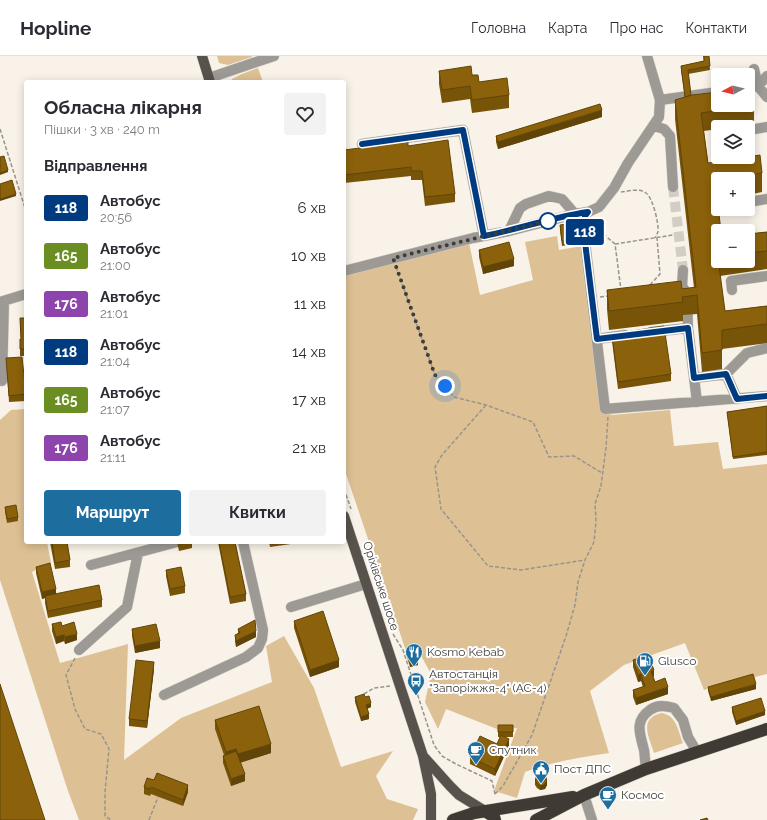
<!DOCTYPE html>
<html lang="uk">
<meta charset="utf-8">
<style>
body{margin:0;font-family:Raleway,sans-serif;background:#f2f2f3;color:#2b2b33;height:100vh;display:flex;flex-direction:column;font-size:15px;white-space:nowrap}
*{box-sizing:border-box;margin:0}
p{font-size:13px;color:#7c7c81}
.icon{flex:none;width:22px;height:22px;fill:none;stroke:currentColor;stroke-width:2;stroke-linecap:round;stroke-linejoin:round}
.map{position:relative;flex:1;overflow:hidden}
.drawer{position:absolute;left:24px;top:24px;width:322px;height:464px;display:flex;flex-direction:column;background:#fff;border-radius:4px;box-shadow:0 2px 10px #0003}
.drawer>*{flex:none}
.badge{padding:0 8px;border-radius:3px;font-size:14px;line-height:26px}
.needle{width:26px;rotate:263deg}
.fabs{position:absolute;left:711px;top:12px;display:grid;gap:8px}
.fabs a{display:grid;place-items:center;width:44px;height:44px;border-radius:4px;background:#fff;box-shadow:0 2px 10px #0003;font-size:20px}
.you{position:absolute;width:20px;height:20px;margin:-10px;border:3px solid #fff;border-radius:50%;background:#1a73e8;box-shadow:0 0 0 6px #1a73e833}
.map>.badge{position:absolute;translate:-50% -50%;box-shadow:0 0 0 2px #fff}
h2{padding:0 20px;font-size:15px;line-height:36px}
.round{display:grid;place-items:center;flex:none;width:42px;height:42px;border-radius:4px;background:#f2f2f3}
.overview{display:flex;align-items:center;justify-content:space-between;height:68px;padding:0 20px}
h1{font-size:19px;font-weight:700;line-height:30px}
.cta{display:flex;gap:8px;margin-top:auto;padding:8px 20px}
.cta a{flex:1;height:46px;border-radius:4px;background:#1e6d9f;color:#fff;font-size:16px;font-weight:700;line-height:46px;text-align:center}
.cta a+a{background:#f2f2f3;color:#2b2b33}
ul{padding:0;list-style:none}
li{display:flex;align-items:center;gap:12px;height:48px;padding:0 20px}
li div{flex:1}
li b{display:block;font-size:15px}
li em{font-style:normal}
li .badge{min-width:44px;font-weight:700;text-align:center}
header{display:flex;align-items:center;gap:24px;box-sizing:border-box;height:56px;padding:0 20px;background:#fff;border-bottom:1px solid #e1e1e2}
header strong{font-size:19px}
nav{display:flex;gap:22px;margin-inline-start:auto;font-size:14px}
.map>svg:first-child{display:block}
</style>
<header>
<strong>Hopline</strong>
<nav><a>Головна</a><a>Карта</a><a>Про нас</a><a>Контакти</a></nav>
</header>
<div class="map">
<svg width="767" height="764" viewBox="0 0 767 764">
<rect width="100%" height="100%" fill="#f8f2e8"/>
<path fill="#ddc194" d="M217 0H252V1L228 9 219 7Z
M258 12 263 26H231L232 23 242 18Z
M557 180 559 194 582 190 601 354 612 359 670 354 674 390 718 386 723 413 767 408V618L704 634 685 587 624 609 590 635 609 697C580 701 553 706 525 716L517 742 494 735 517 672 497 673 446 653 438 673 425 646 431 618 418 594 407 598 344 412V219L469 187 480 239 533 224 525 186Z
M26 353V486H47L51 507 32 516 60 607 128 588 124 704 181 662 272 626 266 590 284 580 314 632 341 711 393 695 376 720 387 743 418 753 413 764H79L68 735 0 524V364L11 354Z
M662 657C677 660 678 675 683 687L654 697C649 681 638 662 662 657Z"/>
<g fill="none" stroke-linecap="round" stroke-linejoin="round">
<path stroke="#d3cec5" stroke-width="10" stroke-dasharray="10 5" stroke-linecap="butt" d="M673 131 683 214"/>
<g stroke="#d3cec5" stroke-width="11">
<path id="minor" d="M647 0 660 44
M754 13 758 30
M209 22 274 0
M758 30 767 20
M748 31 758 30 767 41
M654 70 664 73 670 80 673 131
M748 74 767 71
M717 79H718
M362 88 463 74 484 180
M748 146 767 143
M588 156 585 160V186L605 353 767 340
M509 175 520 152 526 148 549 140 562 143 575 158
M344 215 473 182 509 175 575 158 588 156 599 151 614 132 628 107 659 61 660 44 718 36
M682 230 687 238 688 272
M677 234 682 230 683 214
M732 234 731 225 767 220
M0 246 26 238
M651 276 688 272 697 346
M597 283 625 279
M726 318 747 297 767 292
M694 322 726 318 737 343
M2 325 4 245
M91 509 177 486
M291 551 366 528
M79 594 127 551 138 497
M164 639 246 601 258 592 262 583 263 574 243 486
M646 713C645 706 645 700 644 694 640 678 634 665 650 654 658 648 666 650 674 652L683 664 688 681 697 696
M584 739 592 764"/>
</g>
<g stroke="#d3cec5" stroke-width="11">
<path id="major" d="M202 0 210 26
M344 460 423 700 431 738V764
M424 701 450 730 459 739 485 755"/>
</g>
<g stroke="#d3cec5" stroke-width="13">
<path id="highway" d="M485 755 494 761 495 764
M453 764 474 757 573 741
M536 764 584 739 646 713 767 673"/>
</g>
<path stroke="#98948d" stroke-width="1.5" stroke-dasharray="4 2" stroke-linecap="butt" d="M0 73 26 155
M621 136C629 135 640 132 646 137 653 142 659 168 658 176 657 178 656 180 655 182
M594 170 615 188 621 234
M615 188 673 179
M396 211 435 319 454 341 486 349 533 366 549 401 574 400 602 417
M650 229 660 218 657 182
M600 241 609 240
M486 349 442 399 435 411 441 453 488 510 521 514 585 504
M344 433 351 453
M393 578 403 594 434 689 442 700 456 708 492 725 495 738
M75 602 66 619 75 653 85 673 101 678 109 693 105 736V760L111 764
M364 638 374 632 390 630
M495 738 503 730 532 679 566 580 575 549 578 526 585 504 594 486 596 465 595 448 601 430 606 392 608 361
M149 764 158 741"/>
<use href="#minor" stroke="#9d9a96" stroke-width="10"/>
<use href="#major" stroke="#57534c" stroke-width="10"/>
<use href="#highway" stroke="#3f3a33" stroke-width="12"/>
</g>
<path fill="#785409" d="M703 0H709L710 14 688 18 691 39 754 49V68L734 71H718V73L704 75 708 107 762 117V136L748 139V123H718V143L717 144 718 205H748V178L767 176V213L720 220 725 255 767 250V287L722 293V313L702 316 697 258 683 259V265L609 274 607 253V234L682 233 694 232 675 63V44L685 41 681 14V10L704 5Z
M439 15 472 19 479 26 509 39V52L472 57 470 43 442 47 439 28Z
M602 61 498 93 496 86V80Z
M408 90 455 138V146L425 150 422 124H411V120L344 127V94Z
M560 169 578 182 575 185V188L562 190 560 174Z
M479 194 514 210 483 218 479 201Z
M20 262H26V300H20V283H21Z
M612 278 671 318V325L618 333 612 285Z
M6 302 26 338V345L9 346Z
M767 350V399L733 403 727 356Z
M5 451 18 461V465L7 467 5 455Z
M50 486H67L70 504V511L55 513Z
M177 486H192V492L179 495Z
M218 486H235L246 538V545L230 548Z
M269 486H298V487L270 491Z
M36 511 56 538 102 544V551L48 562 45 547V542L42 543 36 517Z
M166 514 185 530V537L170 540 166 520Z
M294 565 339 611 310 621 294 572Z
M52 568 62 570 77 584 65 588 64 585 56 588 52 575Z
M132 573 160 592 135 597 132 580Z
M238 573 256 581 236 591 235 586V579L238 577Z
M407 596 418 609 410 611 407 601Z
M633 604 654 620 653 621 655 626 668 638 636 649 633 641V634L643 631 641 625 638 626 633 611Z
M154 613 147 672 129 670V663Z
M708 631 756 633 711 645 708 635Z
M355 641H365L371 651 367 653 369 663 361 665 355 646Z
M732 651 765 659 736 669 732 656Z
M215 664 271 697 240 707 245 725 231 730 223 707V700L224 699 215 673Z
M498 669H513V681H504L509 690 495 720 470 708V701L497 688 500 681H498Z
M535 724 547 729 545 733 540 734 537 732 535 729Z
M144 731 188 736 183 750 151 738 150 740 144 738Z"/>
<path fill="#614508" d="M602 54V61L498 93V86Z
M8 114V116L0 119V117Z
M16 138V140L0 145V143Z
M579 170 578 182 575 185V180Z
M514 203V210L483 218V211Z
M104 486H113L104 488Z
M56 533V540H45V542L42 543V536Z
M256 575V581L236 591V585Z
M77 578V584L65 588V581Z
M64 579V585L56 588V581Z
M160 585V592L135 597V590Z
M339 604V611L310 621V614Z
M418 604V609L410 611V606Z
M154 606V613L147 672V665Z
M654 614V620L651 621V615Z
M641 618V625L638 626V619Z
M756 628V633L711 645V641Z
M668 631V638L636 649V642Z
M371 647V651L366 653V649Z
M765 655V659L736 669V665Z
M369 658V663L361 665V661Z
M509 683V690L495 720V713Z
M271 688V697L238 707V698Z
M236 693V702L226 705V696Z
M245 718V725L231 730V723Z
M547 724V729L545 733 540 734V729Z
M188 729V736L183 750V744Z"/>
<path fill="#8b620b" stroke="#614508" d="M704 0H709L710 10 688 14 691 39 685 41 681 10 704 5Z
M471 10 472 19H478L479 26 507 22 509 39 472 44 470 30 442 34 439 15Z
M752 32 754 49 701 57 708 107 760 99 762 117 727 123H718V124L715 125 721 175H718V202L725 255 767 250V268L722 274V294L702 297 697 239 682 241 683 246 609 255 607 234 681 225 682 233 696 231 675 44 692 39 718 36V49H748V33Z
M600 48 602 54 498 86 496 80Z
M448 84 455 138 425 141 422 115H411V111L344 119V94L408 86V90Z
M4 100 8 114 0 117V101Z
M12 124 16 138 0 143V128Z
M579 166 578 177 575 180V184L562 185 560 169Z
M767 176V195L748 197V178Z
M509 186 514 203 483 211 479 194Z
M20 262H26V293H20V283H21Z
M664 270 671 318 618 326 612 278Z
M22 301 26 338 9 340 6 302Z
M767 350V396L733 401 727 356Z
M16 449 18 461 7 463 5 451Z
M52 486H67L70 504 55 507Z
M179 486H190L179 488Z
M219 486H235L246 538 230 541Z
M50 507 56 533 42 536 36 511Z
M181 511 185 530 170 533 166 514Z
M99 529 102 544 48 555 45 540Z
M323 555 339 604 310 614 294 565Z
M255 564 256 575 236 585 235 579 240 577 238 573Z
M61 566 62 570 74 566 77 578 65 581 64 579 56 581 52 568Z
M156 568 160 585 135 590 132 573Z
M414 594 418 604 410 606 407 596Z
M648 599 654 614 651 615 655 626 665 622 668 631 636 642 633 634 645 630 641 618 638 619 633 604Z
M136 604 154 606 147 665 129 663Z
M753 618 756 628 711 641 708 631Z
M0 628 45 764H0Z
M364 638 365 641 369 640 371 647 366 649 369 658 361 661 355 641Z
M761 642 765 655 736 665 732 651Z
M259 650 271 688 238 698 236 693 226 696 215 664Z
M498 669H513V676H498Z
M501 679 509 683 495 713 470 701 480 680 497 688Z
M236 695 245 718 231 723 223 700Z
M157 717 188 729 183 744 151 731 150 733 144 731 147 722 154 724Z
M535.5 724a5.5 5.5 0 1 1 11 0a5.5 5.5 0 1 1-11 0Z
M707 762 708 764H700Z"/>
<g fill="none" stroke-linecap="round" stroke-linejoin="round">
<g stroke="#fff" stroke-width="9">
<path id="line" d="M362 88 463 74 484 180C519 173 553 161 588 156L585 160V186L597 283 688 272 694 322 726 318 737 343 767 340"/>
</g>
<use href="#line" stroke="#003b80" stroke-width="6"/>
<path stroke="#3f3d39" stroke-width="4" stroke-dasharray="0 7.2" d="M445 330 435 319 393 202 548 165"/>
</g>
<defs>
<g id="restaurant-pin" transform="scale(0.9)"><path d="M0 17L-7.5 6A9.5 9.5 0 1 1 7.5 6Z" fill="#1e6d9f" stroke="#fff"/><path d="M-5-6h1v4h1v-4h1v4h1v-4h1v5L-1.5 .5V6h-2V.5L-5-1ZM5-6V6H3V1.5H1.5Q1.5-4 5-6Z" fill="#fff"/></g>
<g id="fuel-pin" transform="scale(0.9)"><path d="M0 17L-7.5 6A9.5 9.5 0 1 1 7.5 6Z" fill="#1e6d9f" stroke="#fff"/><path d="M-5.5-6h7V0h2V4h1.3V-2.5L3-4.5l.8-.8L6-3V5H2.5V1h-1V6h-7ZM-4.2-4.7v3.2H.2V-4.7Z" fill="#fff"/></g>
<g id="bus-pin" transform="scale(0.9)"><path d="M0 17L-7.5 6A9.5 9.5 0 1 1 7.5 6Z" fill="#1e6d9f" stroke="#fff"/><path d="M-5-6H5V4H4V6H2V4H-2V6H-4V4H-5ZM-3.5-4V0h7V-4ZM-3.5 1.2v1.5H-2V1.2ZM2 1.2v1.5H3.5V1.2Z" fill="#fff"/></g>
<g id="cafe-pin" transform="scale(0.9)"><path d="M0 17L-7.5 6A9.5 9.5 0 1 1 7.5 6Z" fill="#1e6d9f" stroke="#fff"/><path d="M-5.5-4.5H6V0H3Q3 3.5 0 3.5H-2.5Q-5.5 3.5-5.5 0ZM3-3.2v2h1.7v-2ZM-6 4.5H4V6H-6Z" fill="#fff"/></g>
<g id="civic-pin" transform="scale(0.9)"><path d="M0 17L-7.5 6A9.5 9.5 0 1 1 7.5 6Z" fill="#1e6d9f" stroke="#fff"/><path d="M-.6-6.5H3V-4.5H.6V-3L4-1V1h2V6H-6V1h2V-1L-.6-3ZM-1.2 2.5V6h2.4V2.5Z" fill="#fff"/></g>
</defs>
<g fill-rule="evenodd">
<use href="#restaurant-pin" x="414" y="596"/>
<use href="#fuel-pin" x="645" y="605"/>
<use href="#bus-pin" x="416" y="625"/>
<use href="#cafe-pin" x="476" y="694"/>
<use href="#civic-pin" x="541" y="713"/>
<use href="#cafe-pin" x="608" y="739"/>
</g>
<circle fill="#fff" stroke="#003b80" stroke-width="2" cx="548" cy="165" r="8"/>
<g text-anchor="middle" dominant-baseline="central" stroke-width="4" stroke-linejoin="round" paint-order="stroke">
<g font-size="12" fill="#3f3d39" stroke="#fff">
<text transform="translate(381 530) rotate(72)">Оріхівське шосе</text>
</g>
<g font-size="12" fill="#3f3d39" stroke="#fff" text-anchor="start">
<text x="427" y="596">Kosmo Kebab</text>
<text x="658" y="605">Glusco</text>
<text x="429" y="618">Автостанція<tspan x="429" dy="14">"Запоріжжя-4" (АС-4)</tspan></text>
<text x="489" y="694">Спутник</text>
<text x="554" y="713">Пост ДПС</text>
<text x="621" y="739">Космос</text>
</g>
</g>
</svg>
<div class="fabs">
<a><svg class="needle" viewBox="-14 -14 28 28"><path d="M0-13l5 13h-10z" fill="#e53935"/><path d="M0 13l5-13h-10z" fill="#7c7c81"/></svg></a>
<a><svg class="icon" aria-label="layers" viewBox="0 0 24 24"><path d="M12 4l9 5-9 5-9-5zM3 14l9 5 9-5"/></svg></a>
<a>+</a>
<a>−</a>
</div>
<div class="you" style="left:445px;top:330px"></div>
<b class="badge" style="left:585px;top:176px;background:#003b80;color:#fff">118</b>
<section class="drawer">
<div class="overview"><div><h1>Обласна лікарня</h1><p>Пішки · 3 хв · 240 m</p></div><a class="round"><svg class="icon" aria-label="heart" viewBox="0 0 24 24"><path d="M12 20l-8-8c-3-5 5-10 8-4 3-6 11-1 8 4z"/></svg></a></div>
<h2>Відправлення</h2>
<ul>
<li><span class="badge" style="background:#003b80;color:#fff">118</span><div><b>Автобус</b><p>20:56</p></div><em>6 хв</em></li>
<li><span class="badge" style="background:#6b8e23;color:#fff">165</span><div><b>Автобус</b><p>21:00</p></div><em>10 хв</em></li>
<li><span class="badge" style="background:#8e44ad;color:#fff">176</span><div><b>Автобус</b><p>21:01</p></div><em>11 хв</em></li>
<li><span class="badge" style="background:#003b80;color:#fff">118</span><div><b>Автобус</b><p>21:04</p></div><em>14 хв</em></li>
<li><span class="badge" style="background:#6b8e23;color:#fff">165</span><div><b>Автобус</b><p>21:07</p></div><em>17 хв</em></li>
<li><span class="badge" style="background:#8e44ad;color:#fff">176</span><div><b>Автобус</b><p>21:11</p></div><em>21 хв</em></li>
</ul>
<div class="cta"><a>Маршрут</a><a>Квитки</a></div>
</section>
</div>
